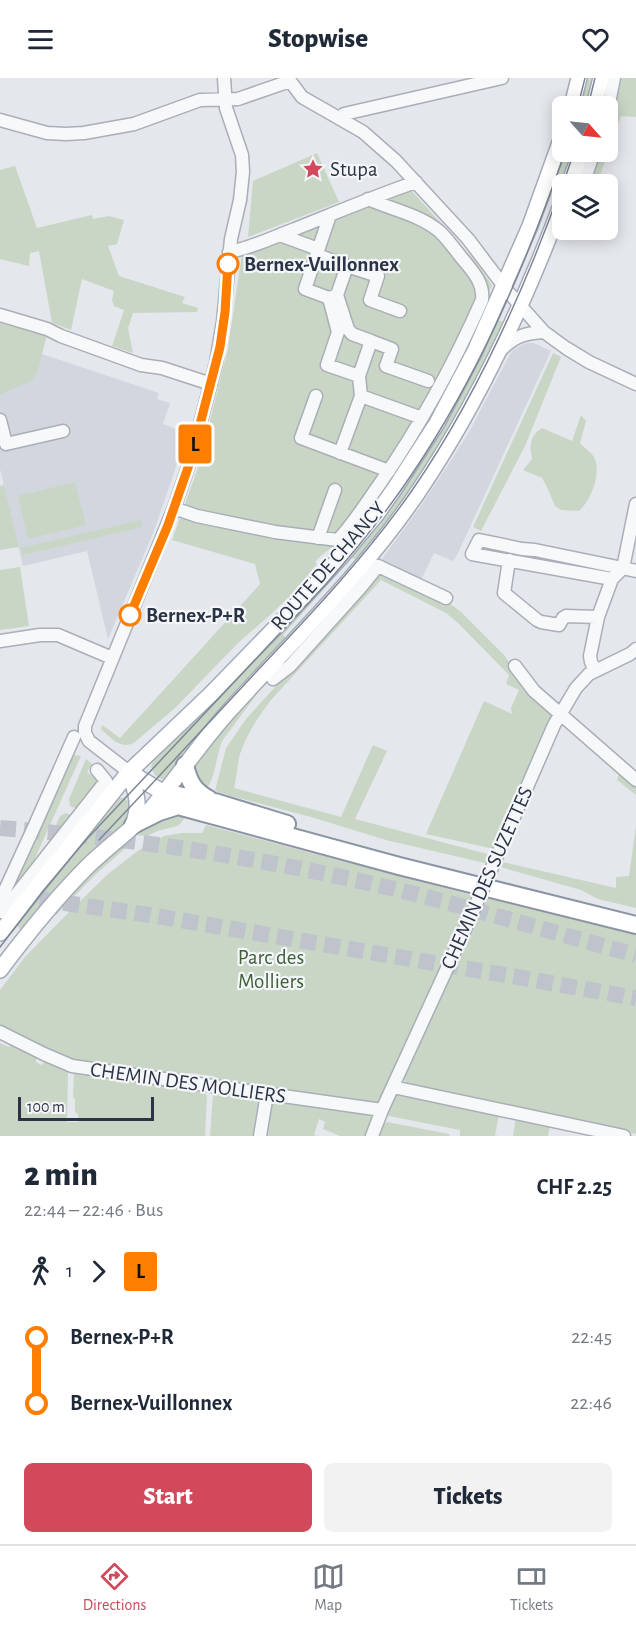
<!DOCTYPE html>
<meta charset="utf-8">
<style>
body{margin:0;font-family:"Alegreya Sans",sans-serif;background:#f2f2f3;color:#1f2937;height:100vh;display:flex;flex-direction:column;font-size:22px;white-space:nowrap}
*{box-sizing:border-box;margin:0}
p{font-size:20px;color:#747a83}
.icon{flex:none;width:33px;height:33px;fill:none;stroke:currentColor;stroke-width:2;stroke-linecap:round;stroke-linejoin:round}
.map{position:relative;height:1058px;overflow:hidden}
.sheet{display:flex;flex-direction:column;background:#fff;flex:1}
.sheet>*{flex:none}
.badge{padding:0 12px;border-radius:4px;font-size:21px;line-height:39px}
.needle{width:39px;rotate:117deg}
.tools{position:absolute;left:552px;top:18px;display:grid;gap:12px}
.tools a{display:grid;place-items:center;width:66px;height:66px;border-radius:9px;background:#fff;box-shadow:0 3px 15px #0003;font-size:30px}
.scale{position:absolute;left:18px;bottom:15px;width:136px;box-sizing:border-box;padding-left:6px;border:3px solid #2b3445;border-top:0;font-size:16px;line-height:21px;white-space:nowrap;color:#2b3445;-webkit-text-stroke:4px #f4f6f9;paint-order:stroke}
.map>.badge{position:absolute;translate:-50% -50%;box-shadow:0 0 0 3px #fff}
.legs{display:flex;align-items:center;gap:9px;height:66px;padding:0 24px;font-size:20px}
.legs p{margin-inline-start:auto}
.headline{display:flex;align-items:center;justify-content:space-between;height:102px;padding:0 24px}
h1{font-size:33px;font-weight:800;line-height:45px}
.action{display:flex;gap:12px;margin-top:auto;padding:12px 24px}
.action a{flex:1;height:69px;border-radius:9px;background:#d1495b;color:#fff;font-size:24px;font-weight:800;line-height:69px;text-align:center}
.action a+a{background:#f2f2f3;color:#1f2937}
ul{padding:0 24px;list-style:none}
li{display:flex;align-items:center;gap:21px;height:66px;font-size:22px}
li i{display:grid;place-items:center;width:9px;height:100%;margin:0 8px;background:currentColor}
li i::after{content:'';width:15px;height:15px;margin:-8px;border:4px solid;border-radius:50%;background:#fff}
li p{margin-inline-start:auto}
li:first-child i{background:linear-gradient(#0000 50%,currentColor 0)}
li:last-child i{background:linear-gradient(currentColor 50%,#0000 0)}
header{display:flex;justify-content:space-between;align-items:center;height:78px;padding:0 24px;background:#fff;font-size:27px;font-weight:800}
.tab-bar{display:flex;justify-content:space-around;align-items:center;height:84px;border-top:2px solid #e0e1e3;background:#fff;font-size:16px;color:#747a83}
.tab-bar a{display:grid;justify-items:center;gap:3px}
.tab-bar .current{color:#d1495b}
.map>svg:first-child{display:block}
</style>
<header><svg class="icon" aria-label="menu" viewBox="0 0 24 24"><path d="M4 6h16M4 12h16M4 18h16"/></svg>Stopwise<svg class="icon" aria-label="heart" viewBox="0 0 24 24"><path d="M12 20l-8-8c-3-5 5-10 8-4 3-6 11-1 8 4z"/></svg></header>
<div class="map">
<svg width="636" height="1058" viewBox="0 0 636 1058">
<rect width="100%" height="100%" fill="#e4e7ec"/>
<path fill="#d2d6de" d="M0 245 42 276 159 315 157 321 170 325 163 346 185 354 174 395 154 453 108 561 87 473 23 488 0 391Z
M526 265H534L551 273 458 475 453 483 434 475 420 504 382 486V481L420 429 452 381 469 354 508 280 513 272Z"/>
<path fill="#c9d6c5" d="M583 0H597L590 28H576Z
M618 0H636V39L621 38 597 106H587L598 74H608V43Z
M563 74H576L562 106V112L531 193 527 192 558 113 550 110Z
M317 75 339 124 248 159 253 103Z
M15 88 37 150 92 137 93 141 109 138 124 142 117 166 108 168 119 198 185 219 182 225 198 230 197 234 133 235 128 250 133 275 112 268 124 232 114 228 112 222 114 213 82 201 71 252 52 245 39 173 30 175 29 188 0 181V92Z
M411 112 475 183 492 207 475 245 477 247 335 466C328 474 322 475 315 484L317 486 295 513 271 536 239 564 175 630 135 664C122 672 113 662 103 653L101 651 102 647 120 660 260 506 255 486 172 462 199 387 228 270 242 176 339 138Z
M548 115 552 116 522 190 519 188Z
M496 241 508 246 440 373 361 482 347 479Z
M0 245 47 257 37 295 30 304 0 316Z
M553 275 561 279 525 368 481 453 473 449Z
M581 337 586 343 580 365C584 370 591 374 594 379 602 395 591 422 579 433L561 432 555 428 546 407 542 400 523 392 532 381C529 368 530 357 542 350L572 363Z
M75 404 86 447 28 461 18 418Z
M4 407 19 469 0 472V408Z
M141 442 142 449 23 477 21 470Z
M20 489 29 548 0 552V492Z
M382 491 448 524 461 534 504 577 525 606 552 635 553 644 494 771 426 756 484 623 512 636 511 630 519 612 506 606 509 597 458 545 446 535 381 502 271 622C258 639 247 656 240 676 237 687 237 699 234 710L341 739 373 667 387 673 355 741 491 777 489 786 386 762 311 739 231 718 215 713 226 670 246 641Z
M336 492 339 494 283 557 286 560 343 498 346 500 169 700 161 701 155 697 151 689 153 682 205 633Z
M268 601 222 663C216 679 216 697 207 710 200 705 195 700 194 692 194 675 254 616 268 601Z
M74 677 81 678 27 798 8 819 71 678Z
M86 681 92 686 87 694 99 704 78 731 70 728 69 721Z
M620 692 636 708V717L617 702Z
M116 720H124L131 725 128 742 93 773 22 852 14 846Z
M66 735 73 738 42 779 60 738Z
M162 737H187L180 746 177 748 158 753 147 758 134 757 155 739Z
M206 747 475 818H483L636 857V1056L408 1008 403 1000 379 1025 374 1026 216 1005 214 998 190 995 185 1001 78 986 0 949V912L25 879 70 833 108 796 139 772 164 758 181 755H202Z
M636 748V830L598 821 581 812 497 788 498 783 616 810V799L629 798Z
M129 762 130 764 129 767 95 797 56 837 55 836 96 791Z
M12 963 36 975V984L41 987 49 981 68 991 67 1044H78V1036L75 1034V1021L73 1019 74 995 76 992 201 1010 207 1018 205 1058H0V965L9 969Z
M219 1012 257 1017 262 1025 256 1058H210L213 1018Z
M395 1013 499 1036 495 1057 498 1058H460V1052L384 1037Z
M279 1021 376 1035 366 1058H340L323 1051 325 1044 319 1041 314 1057 317 1058H265L271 1027Z
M516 1040 550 1047 548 1058H513Z
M387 1044 449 1056 450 1058H377L381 1048Z"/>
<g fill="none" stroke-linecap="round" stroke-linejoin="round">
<path stroke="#bfc3cb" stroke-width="16" stroke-dasharray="16 8" stroke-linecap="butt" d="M0 750C129 760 256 779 382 808 467 828 551 854 636 877
M16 818 150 837 511 898 636 920"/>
<g stroke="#a9aeb7" stroke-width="15">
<path id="minor" d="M290 3 302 19 363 54 396 83 468 161 509 215 544 254 566 270 589 284 636 306
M608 30 614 0
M339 40 344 36 502 0
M0 42 47 55 66 56 84 55 134 46 200 22 238 21 290 3
M583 106 594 74
M330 137 305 211 329 220 338 254 327 287 359 298
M280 157 318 171
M229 174C252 170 273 159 295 151 335 135 375 118 416 104
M317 177 347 188 337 217
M347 188 378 198 370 222 400 233
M329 220 337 217 348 251 352 256 371 263
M0 237 47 251 61 258 141 287 162 290 211 306
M502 271C515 258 526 255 544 254
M316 318 301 360 389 393
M361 318 359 298 371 263 392 271 386 288 428 303
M0 342 6 366 63 353
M340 375 361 318 422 340
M174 430 197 438 275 454 338 462C354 445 366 425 379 407 420 348 453 288 482 222 484 207 475 196 466 185 457 175 449 162 439 153 420 137 391 131 368 121
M318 460 335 412
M509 482 504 515 537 542 541 544 559 547 563 540 566 538 598 539
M623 490 612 501 472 476 479 462 522 471 535 472 636 493
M623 490 636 426
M0 563 40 557H58L112 580
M515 588 534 613 636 702
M595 592 591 584 590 578 598 539 612 501
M273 601 290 588 361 509 378 488 446 520
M129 694 89 663 85 655V648L174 430 191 381 216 285 223 244 231 161 240 122 243 94 242 77 226 30 224 0
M497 778 554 647 576 610 589 596 630 576 636 571
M0 823 35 747 74 659
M0 825H6L12 822 106 703 97 692
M0 834 9 835 20 829
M0 954 44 976 72 988 382 1032
M393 1009 624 1058
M260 1058 267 1016
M372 1058 382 1032 471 838"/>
</g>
<g stroke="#a3abb8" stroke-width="18">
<path id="major" d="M572 28 579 0
M594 28 601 0
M569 106 581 74
M129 694C136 714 141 726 133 747
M129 694 164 715
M0 855 129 694 211 616 277 548 340 480 376 437 395 410 437 345 475 273 530 148 562 59
M0 892C27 856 55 821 87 789 107 769 132 752 151 731 178 699 201 664 229 633 294 561 364 494 418 414 479 324 524 226 562 125"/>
</g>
<g stroke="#8b94a3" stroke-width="20">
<path id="highway" d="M185 687C189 704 194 713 209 721
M164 715 178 728 399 788 636 847
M173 716 215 724 287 746
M133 747 159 734 178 728"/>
</g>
<use href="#minor" stroke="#f7f8fa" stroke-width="12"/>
<use href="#major" stroke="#fff" stroke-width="15"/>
<use href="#highway" stroke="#fff" stroke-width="16"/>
<path stroke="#7d8696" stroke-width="1.5" d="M578 28 585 0
M588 28 595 0
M563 106 574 74
M99 762C152 706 205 649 257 593 312 535 367 477 413 411 477 318 524 213 562 107
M0 869 43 813 85 763 325 507C356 472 386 435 412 396 479 297 526 186 565 74"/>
<g stroke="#a9aeb7" stroke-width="15" stroke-linecap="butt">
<path id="minor-bridge" d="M471 838 497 778"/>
</g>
<use href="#minor-bridge" stroke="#f7f8fa" stroke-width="12"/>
</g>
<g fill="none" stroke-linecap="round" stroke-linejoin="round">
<g stroke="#fff" stroke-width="14">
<path id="line-1" d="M130 537 168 447 191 381 220 269 225 234 228 186"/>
</g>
<use href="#line-1" stroke="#ff7e00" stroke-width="9"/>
</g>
<defs>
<g id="sight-bare" transform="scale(1.62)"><path d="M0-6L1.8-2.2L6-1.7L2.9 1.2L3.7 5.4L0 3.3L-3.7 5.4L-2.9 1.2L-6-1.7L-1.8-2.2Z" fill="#d1495b" stroke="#f4f6f9" stroke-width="2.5" paint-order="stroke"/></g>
</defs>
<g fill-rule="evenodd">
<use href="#sight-bare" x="313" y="91"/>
</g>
<g fill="#fff" stroke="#ff7e00" stroke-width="3">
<circle cx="228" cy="186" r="10"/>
<circle cx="130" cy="537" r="10"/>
</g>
<g text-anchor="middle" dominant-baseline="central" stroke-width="4.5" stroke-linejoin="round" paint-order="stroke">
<g font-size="21" fill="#2b3445" stroke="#f4f6f9" text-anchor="start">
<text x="330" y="91">Stupa</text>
</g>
<g font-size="21" font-weight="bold" fill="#2b3445" stroke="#f4f6f9" text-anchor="start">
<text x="244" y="186">Bernex-Vuillonnex</text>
<text x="146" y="537">Bernex-P+R</text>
</g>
<g font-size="21" fill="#2b3445" stroke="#f4f6f9">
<text transform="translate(328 488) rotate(-49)">ROUTE DE CHANCY</text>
<text transform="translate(487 800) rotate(-66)">CHEMIN DES SUZETTES</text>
<text transform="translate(188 1005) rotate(8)">CHEMIN DES MOLLIERS</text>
</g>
<g font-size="21" fill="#3f6138" stroke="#f4f6f9">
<text x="271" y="879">Parc des<tspan x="271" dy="24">Molliers</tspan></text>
</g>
</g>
</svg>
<div class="tools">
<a><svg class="needle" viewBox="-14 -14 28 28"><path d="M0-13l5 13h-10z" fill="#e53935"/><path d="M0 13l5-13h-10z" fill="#747a83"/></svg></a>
<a><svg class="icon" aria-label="layers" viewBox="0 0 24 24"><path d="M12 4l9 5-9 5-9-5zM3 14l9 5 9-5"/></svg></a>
</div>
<div class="scale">100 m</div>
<b class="badge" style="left:195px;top:366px;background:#ff7e00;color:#111">L</b>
</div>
<section class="sheet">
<div class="headline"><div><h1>2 min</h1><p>22:44 – 22:46 · Bus</p></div><b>CHF 2.25</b></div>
<div class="legs"><svg class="icon" aria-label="walk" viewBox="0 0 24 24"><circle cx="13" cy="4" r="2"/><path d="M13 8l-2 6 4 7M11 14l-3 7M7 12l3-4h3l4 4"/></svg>1<svg class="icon" aria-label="forward" viewBox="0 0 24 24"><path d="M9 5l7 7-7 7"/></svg><b class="badge" style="background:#ff7e00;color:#111">L</b></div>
<ul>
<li><i style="color:#ff7e00"></i><b>Bernex-P+R</b><p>22:45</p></li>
<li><i style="color:#ff7e00"></i><b>Bernex-Vuillonnex</b><p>22:46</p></li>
</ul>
<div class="action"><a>Start</a><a>Tickets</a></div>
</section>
<nav class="tab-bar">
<a class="current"><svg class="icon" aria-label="directions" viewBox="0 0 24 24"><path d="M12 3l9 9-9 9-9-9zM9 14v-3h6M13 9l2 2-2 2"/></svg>Directions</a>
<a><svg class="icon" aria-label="map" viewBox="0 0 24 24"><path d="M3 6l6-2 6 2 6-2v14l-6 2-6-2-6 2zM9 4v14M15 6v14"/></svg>Map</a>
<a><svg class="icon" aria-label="tickets" viewBox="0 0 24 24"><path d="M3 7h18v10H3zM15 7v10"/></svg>Tickets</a>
</nav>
